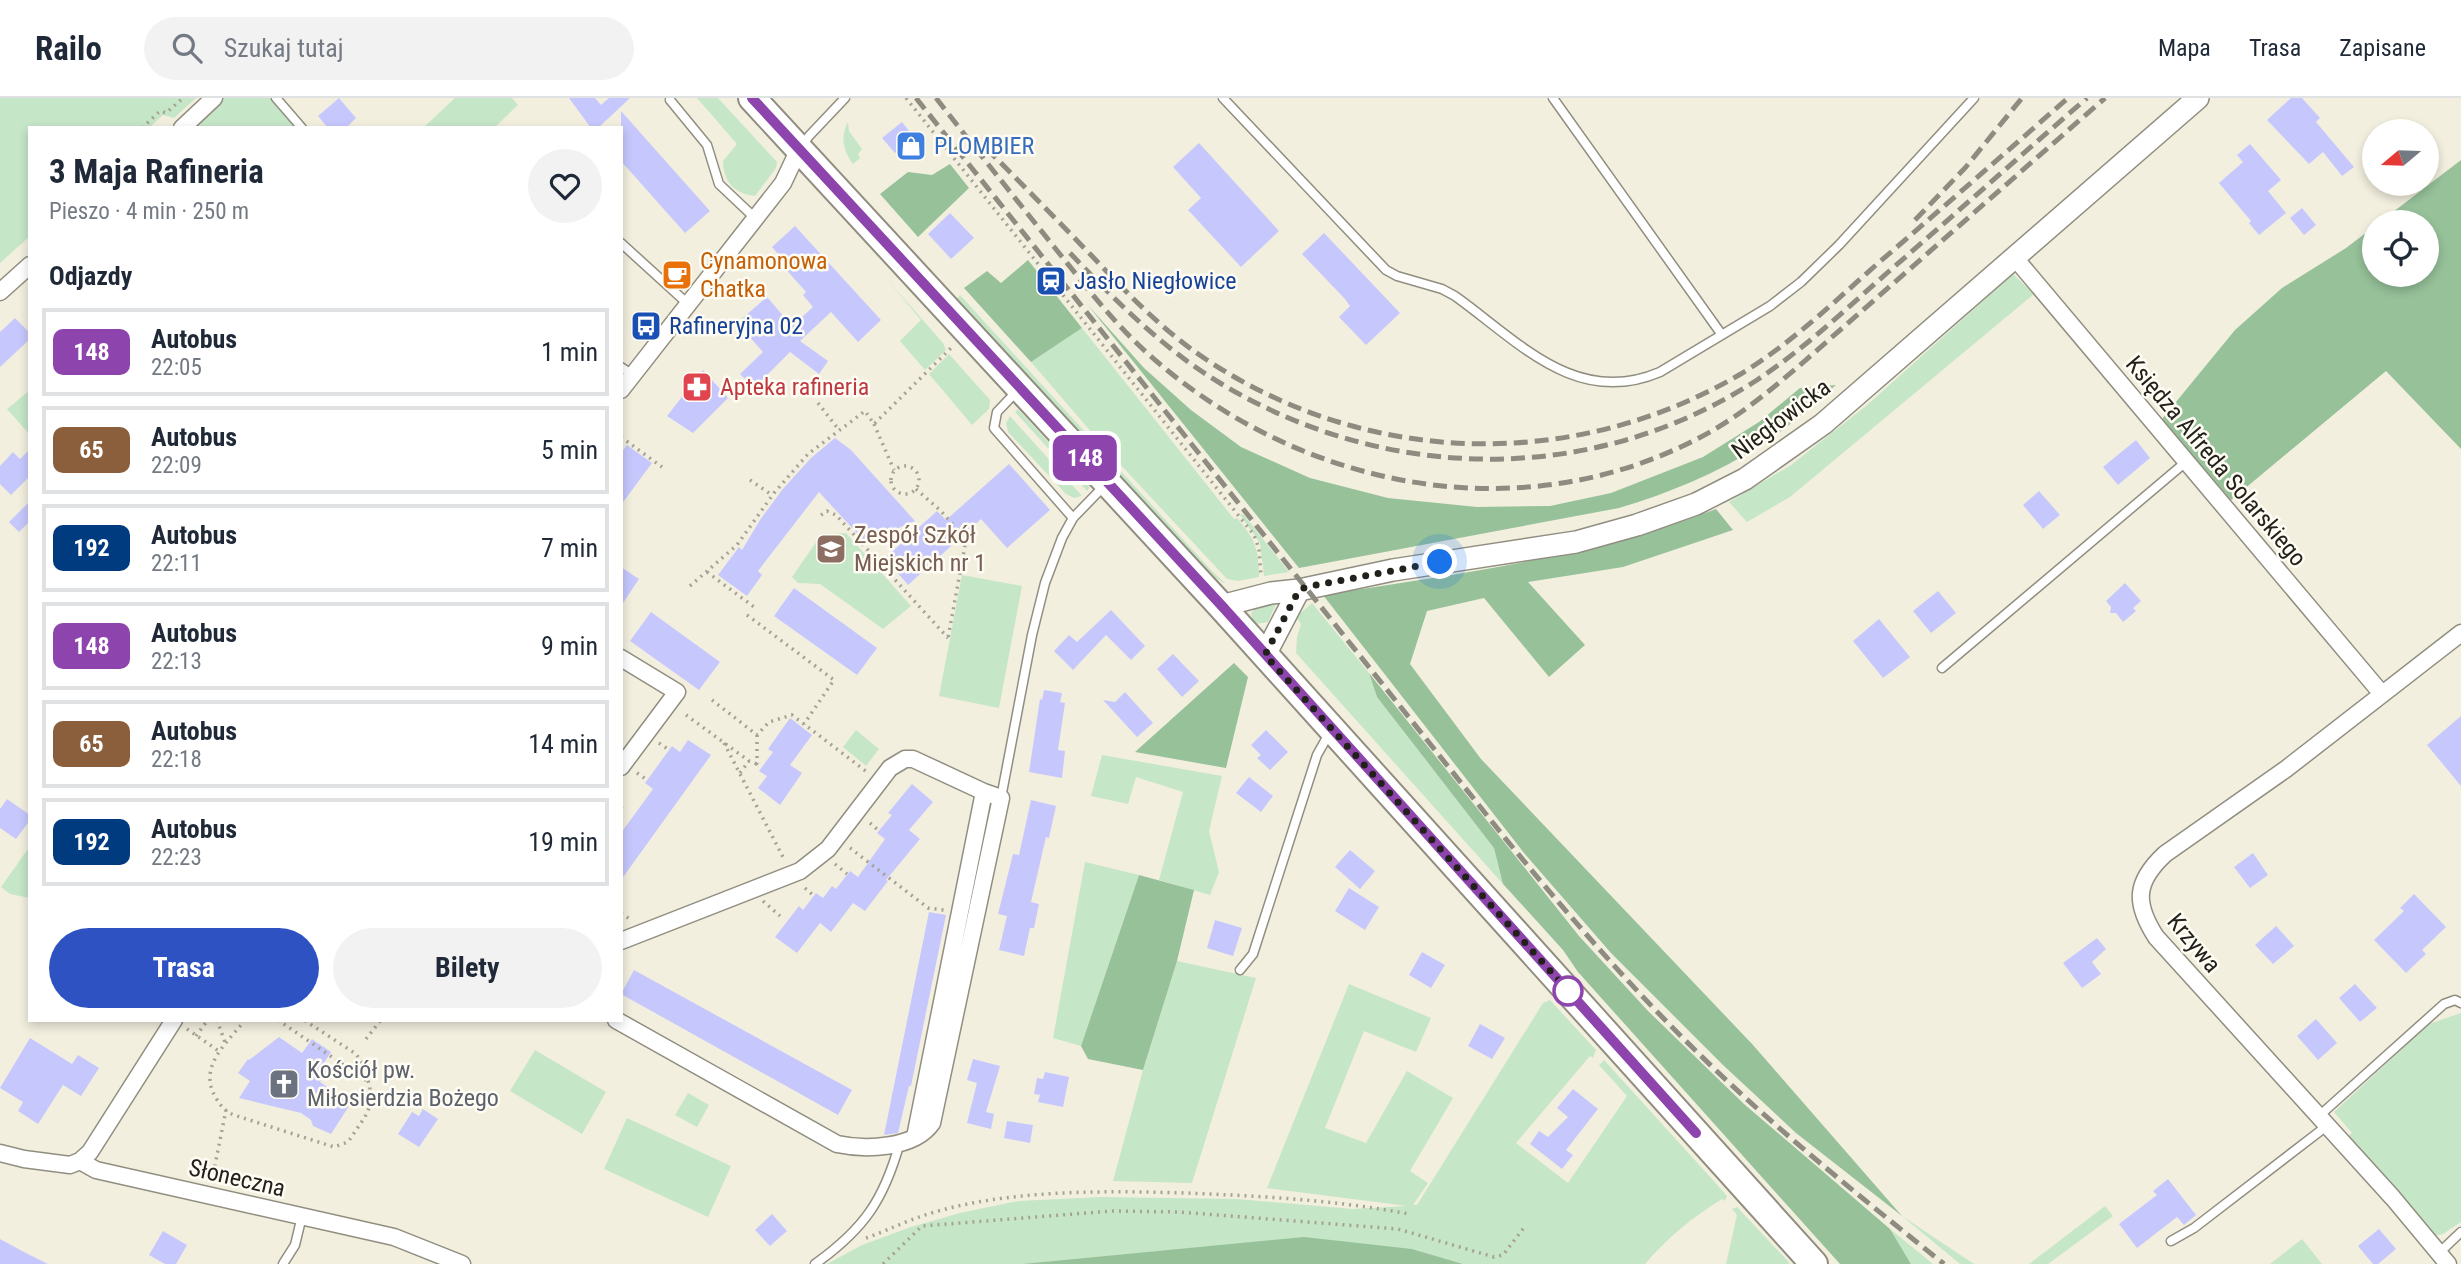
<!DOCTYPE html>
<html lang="pl">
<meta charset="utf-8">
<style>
body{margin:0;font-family:"Roboto Condensed",sans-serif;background:#f2f2f3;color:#1f2937;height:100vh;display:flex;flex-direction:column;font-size:26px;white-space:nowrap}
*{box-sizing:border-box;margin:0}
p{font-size:23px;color:#747a83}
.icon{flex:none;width:38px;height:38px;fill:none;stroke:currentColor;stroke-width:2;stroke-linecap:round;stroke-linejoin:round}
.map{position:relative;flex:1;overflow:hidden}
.side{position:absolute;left:28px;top:28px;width:595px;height:896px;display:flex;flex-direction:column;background:#fff;border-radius:0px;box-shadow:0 4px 10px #0003}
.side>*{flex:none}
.badge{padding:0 14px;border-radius:10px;font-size:24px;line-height:46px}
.needle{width:46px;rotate:251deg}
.fabs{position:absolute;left:2362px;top:21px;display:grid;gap:14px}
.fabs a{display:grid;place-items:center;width:77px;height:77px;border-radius:50%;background:#fff;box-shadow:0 4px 10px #0003;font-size:35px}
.you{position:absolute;width:35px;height:35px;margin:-18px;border:5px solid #fff;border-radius:50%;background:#1a73e8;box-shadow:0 0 0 10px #1a73e833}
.map>.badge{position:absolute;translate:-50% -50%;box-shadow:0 0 0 4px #fff}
h2{padding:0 21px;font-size:26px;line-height:63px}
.round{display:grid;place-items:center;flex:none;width:74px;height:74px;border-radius:37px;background:#f2f2f3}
.summary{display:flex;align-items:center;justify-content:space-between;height:119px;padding:0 21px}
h1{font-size:33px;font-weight:700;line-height:52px}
.action{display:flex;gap:14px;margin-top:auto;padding:14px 21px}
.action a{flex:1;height:80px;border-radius:42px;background:#2f52c2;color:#fff;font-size:28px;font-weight:700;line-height:80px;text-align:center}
.action a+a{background:#f2f2f3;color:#1f2937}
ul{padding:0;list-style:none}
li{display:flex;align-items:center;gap:21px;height:88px;margin:0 14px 10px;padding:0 7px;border:4px solid #e0e1e3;border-radius:0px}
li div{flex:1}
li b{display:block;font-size:26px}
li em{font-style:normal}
li .badge{min-width:77px;font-weight:700;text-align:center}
header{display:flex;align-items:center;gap:42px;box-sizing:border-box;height:98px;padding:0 35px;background:#fff;border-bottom:2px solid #e0e1e3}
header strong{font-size:33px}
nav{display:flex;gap:38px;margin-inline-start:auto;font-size:24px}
.search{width:490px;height:63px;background:#f2f2f3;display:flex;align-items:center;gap:18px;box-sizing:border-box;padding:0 24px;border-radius:38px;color:#747a83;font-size:26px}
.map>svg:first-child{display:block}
</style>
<header>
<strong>Railo</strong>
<div class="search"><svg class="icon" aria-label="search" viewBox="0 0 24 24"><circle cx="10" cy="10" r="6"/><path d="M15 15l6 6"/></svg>Szukaj tutaj</div>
<nav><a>Mapa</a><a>Trasa</a><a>Zapisane</a></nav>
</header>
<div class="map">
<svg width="2461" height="1166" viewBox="0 0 2461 1166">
<rect width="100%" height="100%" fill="#f3efdf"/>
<path fill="#c6e6c8" d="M0 0H196L174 20 163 17 149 30H30V138L0 165Z
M222 0H271L297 30H190Z
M455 0H512L518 7 496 28 497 30H423Z
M697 0H718L777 64 776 70 755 98C735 96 723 84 723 63L737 46Z
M848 24 849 33 862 51 858 56 860 60 853 66C843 52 840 39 848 24Z
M2013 176 2034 196 1790 399 1747 424 1729 404 1791 367 1866 308Z
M885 179 943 245 946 252 925 272 900 243 921 222Z
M960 197 1212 473 1226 486 1212 478 963 207 957 200Z
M1082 230 1234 421 1237 420C1255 441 1259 451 1259 479L1238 483 1227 481 1105 350 1031 264Z
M949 256 990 302 989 311 972 327 929 276Z
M30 292V337L7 311Z
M1018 311 1090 389 1087 393 1015 314Z
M1010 318 1082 398 1074 400 1066 396 1008 334 1006 325Z
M1242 416 1244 417 1289 474 1264 478 1260 445 1240 417Z
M846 435 911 508 883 531 820 486 798 485 792 479 821 437Z
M962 477 1022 488 999 610 939 598Z
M1273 505 1276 506 1268 524 1256 526 1253 524 1251 516 1255 510Z
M1312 505 1369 575 1377 599 1494 750 1503 786 1296 555 1297 539 1301 526 1296 519Z
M856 632 879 651 866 668 843 649Z
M1102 657 1222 678 1209 733 1219 774 1210 797 1159 782 1183 694 1136 679 1128 706 1091 698Z
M30 748V800L10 796 1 789Z
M1085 764 1139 777 1081 948 1053 940Z
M1177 863 1256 880 1192 1085 1113 1083 1143 972Z
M1349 886 1431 920 1416 954 1364 933 1325 1030 1366 1045 1407 973 1453 1000 1410 1073 1428 1085 1413 1107H1417L1543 905 1550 902 1596 952 1593 960 1590 958 1516 1045 1568 1085 1627 998 1599 967 1604 962 1712 1081 1727 1098 1725 1103 1722 1101C1693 1119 1667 1140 1645 1166H1463L1412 1151 1213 1148 1022 1166H827L862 1147 911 1129 960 1115 1018 1103 1101 1099 1237 1101 1353 1111 1407 1108 1267 1090Z
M2461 915V1124L2443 1136 2434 1138 2345 1041 2352 1035 2334 1014 2429 926Z
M535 952 606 994 582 1036 510 993Z
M688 995 709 1007 697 1029 675 1017Z
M627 1020 731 1068 708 1119 604 1071Z
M2105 1108 2113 1118 2048 1166H2029Z
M1737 1109 1786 1161 1790 1166H1726L1737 1117 1732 1111Z
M1902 1118 1974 1166H1960Z
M1890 1131 1933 1166H1911Z
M2302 1141 2322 1166H2270Z"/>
<path fill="#96c199" d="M2461 62V351L2386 273 2231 402 2162 321 2235 232 2282 190 2346 150 2375 128V177H2427V124H2380Z
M950 66 969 90 918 139 880 96 908 74 932 77Z
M1028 162 1082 230 1031 264 964 190 987 173 1001 185Z
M1087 206 1144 270 1191 312 1241 349 1310 380 1388 400 1477 409 1550 408 1611 395 1703 359 1759 324 1800 290 1836 287C1812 308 1788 330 1761 347 1716 376 1669 395 1619 410L1299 470Z
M1716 411 1733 432 1623 469 1528 484 1585 547 1549 579 1484 500 1427 513 1410 566 1481 661 1753 947 1902 1118 1796 1035 1723 967 1611 855 1524 755 1323 497C1455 476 1590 460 1716 411Z
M1234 565 1248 579 1226 670 1135 654Z
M1369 575 1579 838 1648 913 1744 1006 1890 1131 1911 1166H1840L1578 874 1563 852 1503 786 1494 750 1377 599Z
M1139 777 1194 792 1177 863 1143 972 1088 961 1081 948Z
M1304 1139 1412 1151 1463 1166H1022Z"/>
<path fill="#c6c8fd" d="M339 0 356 20 346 30H328L318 18Z
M569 0H595L601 7 609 0H630L598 30H591Z
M2291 0H2302L2320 20 2316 24 2354 69 2342 78 2323 54 2309 66 2267 22Z
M621 13 710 113 685 135 621 63Z
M902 24 924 52 910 63 900 51 895 55 882 40Z
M1199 45 1279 133 1241 169 1188 112 1201 100 1173 69Z
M2250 46 2281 82 2268 93 2286 115 2259 137 2249 125 2251 123 2219 85 2243 64 2237 57Z
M2302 110 2316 127 2304 137 2290 120Z
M950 115 974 140 951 161 928 136Z
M795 128 881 222 858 244 831 214 800 243 828 263 819 276 790 254 754 290 740 276 763 254 737 225 767 199 792 228 813 209 803 197 806 194 783 168 786 165 772 149Z
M1324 135 1400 215 1366 247 1339 219 1350 208 1345 201 1302 156Z
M15 220 30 235V241L0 269V234Z
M703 272 728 300 693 335 667 318Z
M835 340 851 352 915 423 865 444 819 394 758 473 762 477 747 498 718 477 739 449 742 452 760 422 782 392 811 360Z
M2136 342 2150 360 2118 387 2103 369Z
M627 347 652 365 621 407V355Z
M30 351V378L11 397 0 386V368L13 354 20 361Z
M1009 366 1050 412 1007 450 981 421 908 487 885 460 937 413 946 422Z
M2039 393 2060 417 2043 431 2023 407Z
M30 403V423L19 434 9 424Z
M621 469 639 481 621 508Z
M2125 485 2141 503 2133 510 2136 513 2123 524 2116 515H2110L2111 509 2106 503Z
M794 490 877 550 857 577 774 518Z
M1938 493 1956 515 1931 535 1913 513Z
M1111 512 1145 548 1131 562 1106 537 1073 572 1054 553 1069 537 1077 544Z
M651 514 720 564 699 592 630 543Z
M1879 521 1910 559 1883 580 1853 543Z
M1173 556 1199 583 1182 599 1157 571Z
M1044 592 1062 595 1060 604 1065 605 1058 652 1065 653 1062 680 1029 674 1040 601 1042 602Z
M1125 594 1153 625 1137 639 1103 602 1115 604Z
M2461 618V688L2427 647Z
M790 620 812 637 790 667 802 675 780 707 758 690 767 678 759 673 773 654 768 651Z
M1266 632 1288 654 1270 672 1257 660 1261 657 1251 647Z
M688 642 711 657 621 782V735L653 691 645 685 672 648 680 654Z
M1249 679 1273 698 1261 714 1236 695Z
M912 686 933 704 909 732 920 741 886 782 888 783 865 813 853 805 831 834 820 825 797 855 775 839 799 808 803 812 816 795 823 800 832 788 836 791 850 773 858 779 885 741 877 735 892 717 888 715Z
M7 701 30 717V722L16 741 0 730V711Z
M1031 702 1056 708 1049 740 1046 739 1031 804 1039 806 1034 830H1030L1024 858 999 852 1007 818 998 816 1013 756 1019 757Z
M1350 752 1375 773 1360 791 1335 769Z
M2253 755 2268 777 2250 790 2234 769Z
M1349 790 1379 809 1365 832 1335 813Z
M2414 796 2446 829 2422 852 2426 856 2406 875 2374 842 2404 813 2400 810Z
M929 814 946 817 911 988H909L898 1035 884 1037Z
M1215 822 1242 830 1233 858 1207 850Z
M2276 828 2294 848 2273 866 2255 847Z
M2097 840 2106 851 2092 864 2101 876 2082 890 2063 865Z
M1422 854 1445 867 1431 890 1409 877Z
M634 872 852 992 838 1017 621 896Z
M2355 886 2377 910 2360 924 2339 900Z
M2316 921 2337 945 2318 962 2297 938Z
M1480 926 1505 940 1492 961 1468 948Z
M279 939 302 955 312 941 331 954 322 968 328 972 320 984 351 1005 331 1036 313 1028 311 1022 301 1015 239 1000 250 983 238 975 248 961 249 962Z
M30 940 72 966 78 957 99 970 81 998 63 987 38 1026 18 1013 23 1004 0 990Z
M973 961 1000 968 986 1014 994 1016 991 1031 967 1025 977 985 967 982Z
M1045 974 1069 979 1063 1009 1038 1004 1040 997 1034 996 1037 980 1043 981Z
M1573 991 1598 1011 1566 1052 1573 1057 1562 1071 1530 1046 1539 1033 1548 1039 1568 1019 1557 1010Z
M423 1011 438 1021 419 1049 398 1036 412 1014 419 1018Z
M1007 1023 1033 1027 1030 1045 1004 1040Z
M2168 1081 2196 1117 2184 1127 2177 1119 2137 1150 2119 1126 2157 1097 2153 1093Z
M772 1116 787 1133 770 1148 755 1132Z
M2379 1131 2396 1151 2378 1166H2373L2358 1148Z
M163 1133 187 1147 176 1166H165L149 1157Z
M0 1141 24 1154 48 1166H0Z"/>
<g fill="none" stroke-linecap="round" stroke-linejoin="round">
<g stroke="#918e80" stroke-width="11">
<path id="service" d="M276 0 302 30
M1223 0 1386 172 1397 178 1442 191 1455 198C1518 243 1576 310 1660 274L1770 208 1801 184 1839 147 1974 0
M1553 0 1722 237
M670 2 707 47 719 86 755 120
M801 49 809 38 845 0
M621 145 688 206
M621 269 633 277
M1018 292 997 314 994 330 1073 420
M1942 570 2187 363
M1001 700 1032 537 1045 485 1062 440 1073 420 1105 387
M1240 872 1253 856 1317 657 1330 634
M2319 1018 2444 906 2455 902 2461 905
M2171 1143 2194 1130 2328 1027
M2439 1155 2461 1134
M283 1166 295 1147 302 1118
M815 1166C864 1131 884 1102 900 1044"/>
</g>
<g stroke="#918e80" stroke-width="19">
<path id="minor" d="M182 30 214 0
M2015 160 2382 596
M0 194 30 167
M621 292 783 85 799 51
M621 560 677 594 621 669
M616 922 837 1046C865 1052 914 1051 932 1025L1001 700 984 694 913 661H905L890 670 828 751 800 773 621 843
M915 1039 984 694
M0 1055 24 1061 70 1067 80 1063 90 1054 174 922
M80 1063 96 1072 394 1139 462 1166
M2448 1166 2393 1100 2156 839C2134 805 2135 784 2165 756L2286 671 2461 535"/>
</g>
<g stroke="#918e80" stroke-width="24">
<path id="tertiary" d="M1221 508 1271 495 1299 492 1393 472 1576 444 1637 427 1696 406 1745 381 1823 326 2198 0
M1265 557 1299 492"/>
</g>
<g stroke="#918e80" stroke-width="30">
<path id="primary" d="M752 0 1221 508 1814 1166"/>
</g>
<path stroke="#a5a295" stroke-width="3.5" stroke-dasharray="2 5" stroke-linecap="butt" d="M906 0 1254 437 1259 451 1261 477
M142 30 160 13 166 15 183 0
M818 305 839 332
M874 326 894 372
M621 339 662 369
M891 382a14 14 0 1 1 28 0a14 14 0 1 1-28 0Z
M750 382 772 397
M916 391 941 413 966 442 948 540
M821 417 827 413 836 417 948 540
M707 474 754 509
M690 488 737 447 774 395 808 356 865 313 874 326 951 250
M747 517 834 582 804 626
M712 602 757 637 769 624 792 617 867 674
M686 617 749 663 757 666
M757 637V666L761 669
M659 645 669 652
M724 645 784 761
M637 675 647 682
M740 675 749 663
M621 710 625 713
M870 725 879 733
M850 750 928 810 944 812
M835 766 847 776
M805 790 814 798
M763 803 780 818
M621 815 631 822
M217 922 226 947
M245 922C227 945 197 969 216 1000 222 1010 227 1015 237 1018L334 1049 348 1044 365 1019 369 1010 370 989 363 966 356 956 304 922
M278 922 367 983
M187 931 220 954
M196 938 207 923
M366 941 381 922
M212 1082 226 1012
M866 1140C881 1135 895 1128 911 1122 932 1114 955 1108 978 1104 1047 1092 1116 1093 1186 1095 1261 1098 1335 1102 1409 1116
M883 1166 922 1128 1112 1113 1179 1114 1398 1131 1494 1159 1503 1157 1526 1127"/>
<use href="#service" stroke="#fff" stroke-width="8"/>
<use href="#minor" stroke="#fff" stroke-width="16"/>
<use href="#tertiary" stroke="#fff" stroke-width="21"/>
<use href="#primary" stroke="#fff" stroke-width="26"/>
<path stroke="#8e8c80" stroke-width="5" stroke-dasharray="14 7" stroke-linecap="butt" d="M916 0 1505 740C1564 812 1624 882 1690 947 1769 1026 1857 1096 1944 1166
M936 0C975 50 1015 100 1055 150 1084 186 1112 223 1146 254 1294 388 1513 435 1695 342 1737 321 1772 291 1807 261L2105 0
M986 50C1021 85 1056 121 1091 157 1127 195 1163 233 1207 262 1367 368 1572 374 1739 277 1789 247 1832 206 1876 167 1940 112 2004 56 2068 0
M1915 122 1965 70 2022 0
M1070 155C1116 203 1162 250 1220 285 1386 385 1592 389 1757 282 1804 251 1845 212 1887 175 1954 117 2020 58 2087 0"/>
</g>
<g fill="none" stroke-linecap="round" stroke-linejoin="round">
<g stroke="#fff" stroke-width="16">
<path id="line" d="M752 0 1222 508 1696 1035"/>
</g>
<use href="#line" stroke="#8e44ad" stroke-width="10"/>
<path stroke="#21201a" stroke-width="7" stroke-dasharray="0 12.6" d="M1440 464 1306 489 1299 492 1265 557 1573 898 1568 893"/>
</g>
<defs>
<g id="shop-square" transform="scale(1.575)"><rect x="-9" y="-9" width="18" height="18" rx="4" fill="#3f7fe0" stroke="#fefcf3"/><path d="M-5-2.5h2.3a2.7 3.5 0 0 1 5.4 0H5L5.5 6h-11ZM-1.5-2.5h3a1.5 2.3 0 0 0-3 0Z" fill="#fff"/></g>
<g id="cafe-square" transform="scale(1.575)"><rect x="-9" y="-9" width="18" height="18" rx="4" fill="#e8710a" stroke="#fefcf3"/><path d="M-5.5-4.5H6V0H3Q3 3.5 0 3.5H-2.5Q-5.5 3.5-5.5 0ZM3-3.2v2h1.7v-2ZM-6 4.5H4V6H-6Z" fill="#fff"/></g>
<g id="station-square" transform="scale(1.575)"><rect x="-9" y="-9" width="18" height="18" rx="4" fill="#1a4fb4" stroke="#fefcf3"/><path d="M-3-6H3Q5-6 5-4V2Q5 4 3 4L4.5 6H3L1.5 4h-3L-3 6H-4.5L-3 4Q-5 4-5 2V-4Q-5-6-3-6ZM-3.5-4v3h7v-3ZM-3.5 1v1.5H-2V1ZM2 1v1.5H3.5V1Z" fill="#fff"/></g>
<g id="bus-square" transform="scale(1.575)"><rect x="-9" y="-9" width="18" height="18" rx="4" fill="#1a4fb4" stroke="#fefcf3"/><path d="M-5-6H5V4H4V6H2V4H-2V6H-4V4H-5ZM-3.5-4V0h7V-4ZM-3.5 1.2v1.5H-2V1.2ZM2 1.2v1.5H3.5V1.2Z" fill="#fff"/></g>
<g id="pharmacy-square" transform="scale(1.575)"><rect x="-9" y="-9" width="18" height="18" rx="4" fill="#e0444e" stroke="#fefcf3"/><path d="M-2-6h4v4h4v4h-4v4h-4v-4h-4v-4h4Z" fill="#fff"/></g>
<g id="school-square" transform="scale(1.575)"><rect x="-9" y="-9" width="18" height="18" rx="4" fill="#8d6e63" stroke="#fefcf3"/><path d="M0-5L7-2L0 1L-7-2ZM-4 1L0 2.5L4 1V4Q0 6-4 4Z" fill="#fff"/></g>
<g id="church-square" transform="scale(1.575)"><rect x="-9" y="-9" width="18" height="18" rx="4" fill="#6b7280" stroke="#fefcf3"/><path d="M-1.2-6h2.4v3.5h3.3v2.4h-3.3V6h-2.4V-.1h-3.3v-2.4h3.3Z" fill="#fff"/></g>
</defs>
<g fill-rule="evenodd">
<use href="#shop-square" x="911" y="48"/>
<use href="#cafe-square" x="677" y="177"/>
<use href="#station-square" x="1051" y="183"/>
<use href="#bus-square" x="646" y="228"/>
<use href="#pharmacy-square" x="697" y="289"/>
<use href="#school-square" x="831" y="451"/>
<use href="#church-square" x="284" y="986"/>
</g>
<circle fill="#fff" stroke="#8e44ad" stroke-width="3.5" cx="1568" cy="893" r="14"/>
<g text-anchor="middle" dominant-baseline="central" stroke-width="5" stroke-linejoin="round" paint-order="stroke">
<g font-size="24" fill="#366cbe" stroke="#fefcf3" text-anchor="start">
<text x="934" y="48">PLOMBIER</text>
</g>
<g font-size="24" fill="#c56008" stroke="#fefcf3" text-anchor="start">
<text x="700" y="163">Cynamonowa<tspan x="700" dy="28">Chatka</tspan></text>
</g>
<g font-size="24" fill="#164399" stroke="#fefcf3" text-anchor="start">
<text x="1074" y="183">Jasło Niegłowice</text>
<text x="669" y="228">Rafineryjna 02</text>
</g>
<g font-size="24" fill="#be3a42" stroke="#fefcf3" text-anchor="start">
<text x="720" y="289">Apteka rafineria</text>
</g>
<g font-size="24" fill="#21201a" stroke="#fefcf3">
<text transform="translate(1781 321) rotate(-37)">Niegłowicka</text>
<text transform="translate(2216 363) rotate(50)">Księdza Alfreda Solarskiego</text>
<text transform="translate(2194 845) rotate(50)">Krzywa</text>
<text transform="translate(237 1080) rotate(13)">Słoneczna</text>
</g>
<g font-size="24" fill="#785e54" stroke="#fefcf3" text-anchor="start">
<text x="854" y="437">Zespół Szkół<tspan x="854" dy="28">Miejskich nr 1</tspan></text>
</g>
<g font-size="24" fill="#5b616d" stroke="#fefcf3" text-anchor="start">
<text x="307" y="972">Kościół pw.<tspan x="307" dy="28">Miłosierdzia Bożego</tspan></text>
</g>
</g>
</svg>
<div class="fabs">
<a><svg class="needle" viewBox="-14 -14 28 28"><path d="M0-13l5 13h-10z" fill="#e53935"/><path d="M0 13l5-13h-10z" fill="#747a83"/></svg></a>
<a><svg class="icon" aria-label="locate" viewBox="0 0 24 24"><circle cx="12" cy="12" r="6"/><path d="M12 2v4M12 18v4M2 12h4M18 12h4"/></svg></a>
</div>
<div class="you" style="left:1440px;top:464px"></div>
<b class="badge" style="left:1085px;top:360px;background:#8e44ad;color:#fff">148</b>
<section class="side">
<div class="summary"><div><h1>3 Maja Rafineria</h1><p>Pieszo · 4 min · 250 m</p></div><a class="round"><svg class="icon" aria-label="heart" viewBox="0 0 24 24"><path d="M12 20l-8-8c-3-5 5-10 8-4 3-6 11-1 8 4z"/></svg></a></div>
<h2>Odjazdy</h2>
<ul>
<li><span class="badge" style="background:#8e44ad;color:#fff">148</span><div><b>Autobus</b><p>22:05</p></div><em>1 min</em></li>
<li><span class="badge" style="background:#8b5e3c;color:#fff">65</span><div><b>Autobus</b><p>22:09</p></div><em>5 min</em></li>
<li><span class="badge" style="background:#003b80;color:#fff">192</span><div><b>Autobus</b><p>22:11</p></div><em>7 min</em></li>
<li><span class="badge" style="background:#8e44ad;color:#fff">148</span><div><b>Autobus</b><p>22:13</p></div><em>9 min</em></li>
<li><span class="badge" style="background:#8b5e3c;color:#fff">65</span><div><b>Autobus</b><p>22:18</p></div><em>14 min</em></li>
<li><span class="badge" style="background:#003b80;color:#fff">192</span><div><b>Autobus</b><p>22:23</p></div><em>19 min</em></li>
</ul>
<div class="action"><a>Trasa</a><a>Bilety</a></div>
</section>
</div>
